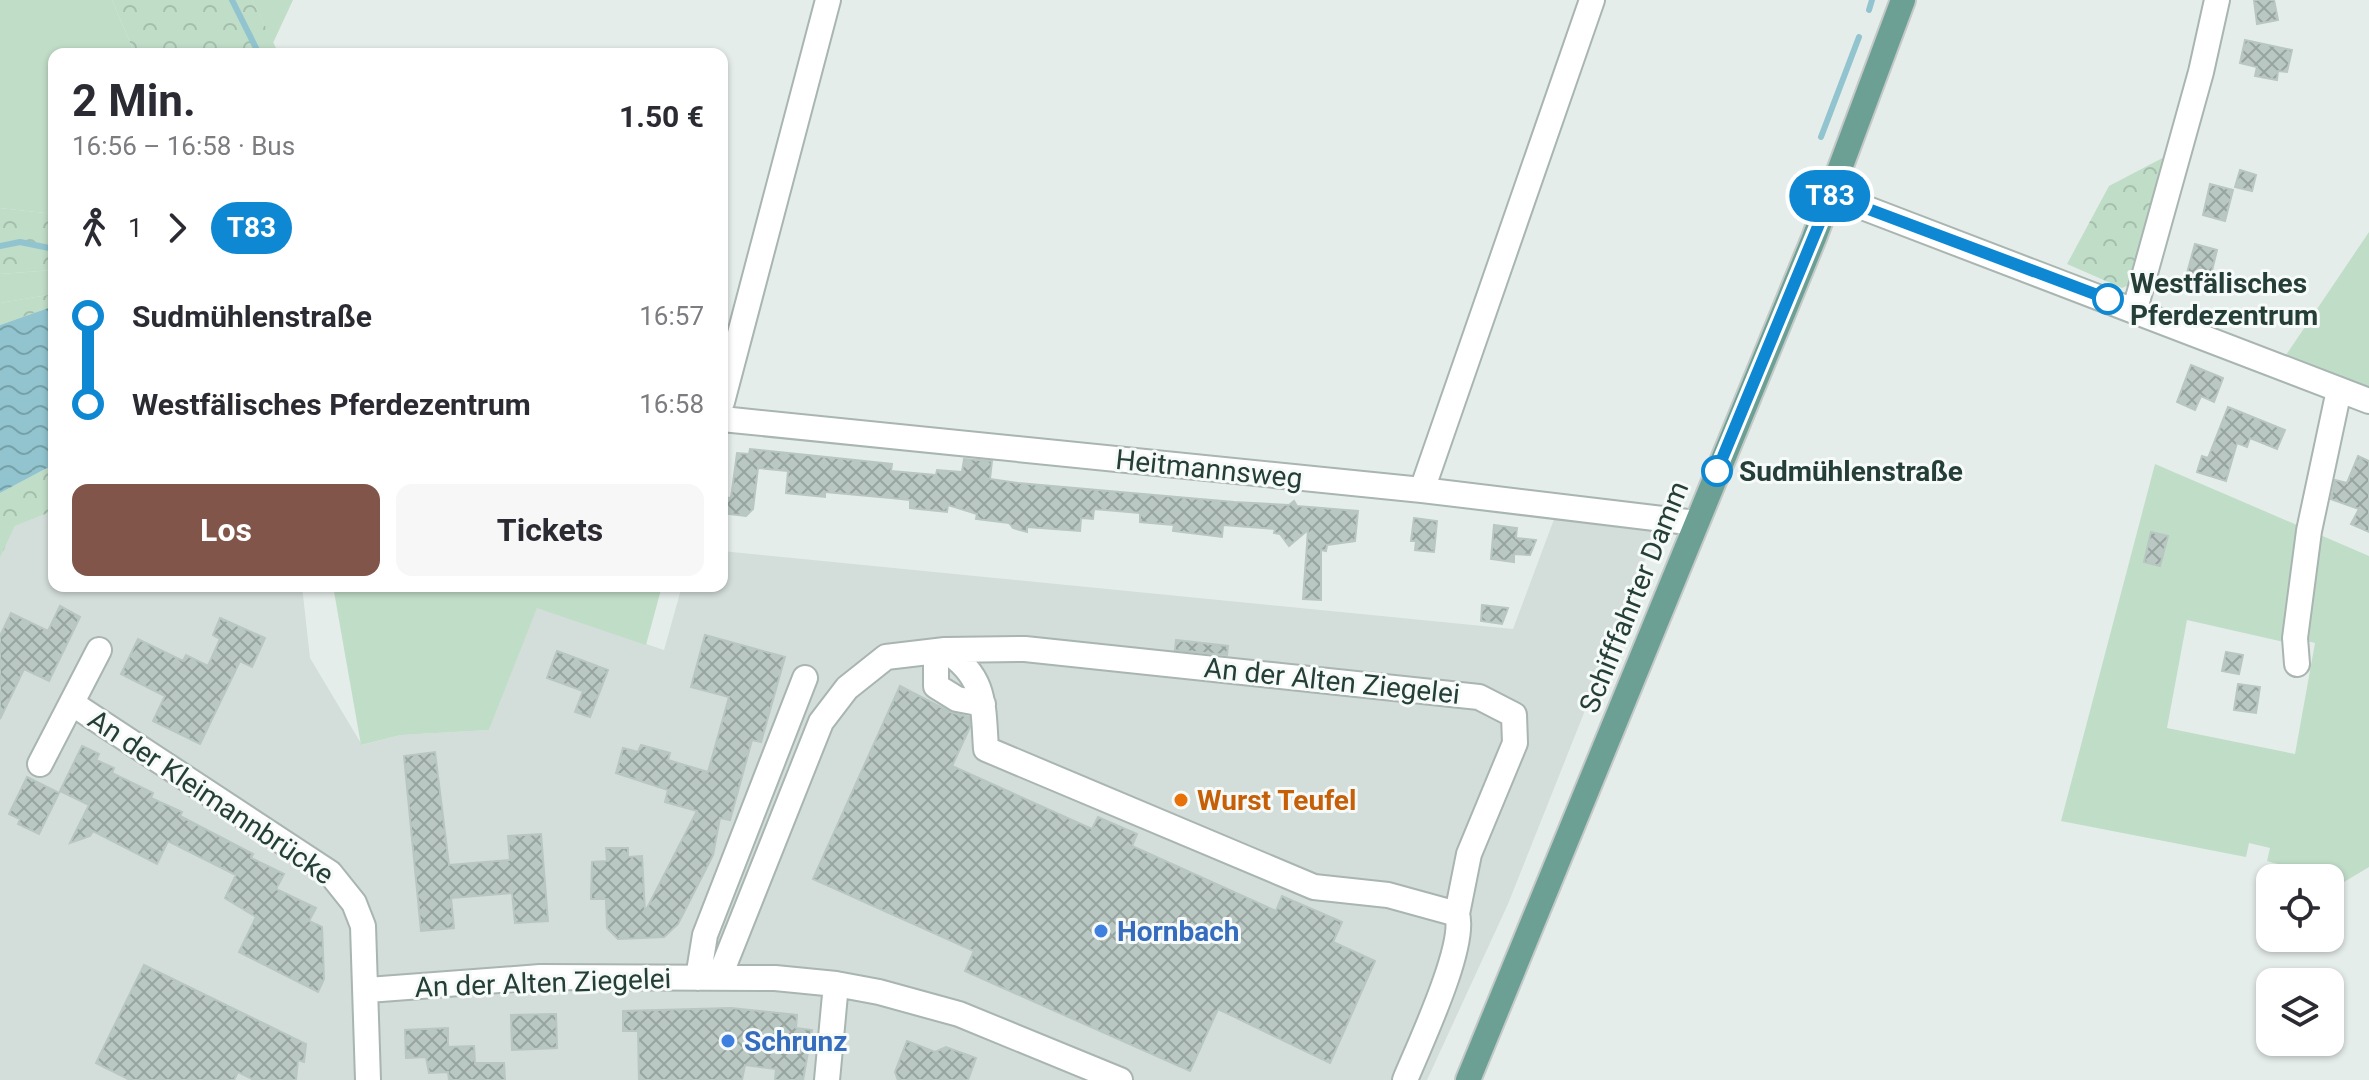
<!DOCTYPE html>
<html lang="de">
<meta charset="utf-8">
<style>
body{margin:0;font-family:Roboto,sans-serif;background:#f7f7f7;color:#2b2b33;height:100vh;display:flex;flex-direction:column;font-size:30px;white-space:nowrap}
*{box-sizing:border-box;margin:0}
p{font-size:26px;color:#7c7c81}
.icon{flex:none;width:44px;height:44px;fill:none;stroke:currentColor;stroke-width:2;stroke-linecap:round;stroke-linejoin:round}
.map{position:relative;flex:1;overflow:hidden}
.panel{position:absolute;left:48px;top:48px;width:680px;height:544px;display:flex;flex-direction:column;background:#fff;border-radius:16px;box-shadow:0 2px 6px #0004}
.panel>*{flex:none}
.badge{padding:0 16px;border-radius:26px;font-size:28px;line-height:52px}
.fabs{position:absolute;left:2256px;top:864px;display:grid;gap:16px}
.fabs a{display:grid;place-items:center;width:88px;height:88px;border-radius:16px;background:#fff;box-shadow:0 2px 6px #0004;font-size:40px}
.map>.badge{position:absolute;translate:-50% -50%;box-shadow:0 0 0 4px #fff}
.legs{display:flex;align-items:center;gap:12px;height:88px;padding:0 24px;font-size:26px}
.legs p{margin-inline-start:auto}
.head{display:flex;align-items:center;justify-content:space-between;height:136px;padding:0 24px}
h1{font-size:44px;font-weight:700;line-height:60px}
.cta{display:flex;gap:16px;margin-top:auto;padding:16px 24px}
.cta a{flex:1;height:92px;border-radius:16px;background:#81554a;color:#fff;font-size:32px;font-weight:700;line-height:92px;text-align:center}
.cta a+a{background:#f7f7f7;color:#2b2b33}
ul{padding:0 24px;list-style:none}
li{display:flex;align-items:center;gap:28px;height:88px;font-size:30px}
li i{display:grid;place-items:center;width:12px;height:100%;margin:0 10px;background:currentColor}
li i::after{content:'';width:20px;height:20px;margin:-10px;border:6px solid;border-radius:50%;background:#fff}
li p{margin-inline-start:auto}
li:first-child i{background:linear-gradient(#0000 50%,currentColor 0)}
li:last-child i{background:linear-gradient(currentColor 50%,#0000 0)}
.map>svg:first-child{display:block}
</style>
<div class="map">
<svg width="2369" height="1080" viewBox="0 0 2369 1080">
<defs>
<pattern id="forest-crowns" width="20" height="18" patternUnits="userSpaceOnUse" patternTransform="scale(2)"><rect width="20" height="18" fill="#c0ddc8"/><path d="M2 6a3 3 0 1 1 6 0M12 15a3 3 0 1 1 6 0" fill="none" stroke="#a5bfad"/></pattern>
<pattern id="water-waves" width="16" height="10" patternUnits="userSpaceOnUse" patternTransform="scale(2)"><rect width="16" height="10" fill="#91c4cf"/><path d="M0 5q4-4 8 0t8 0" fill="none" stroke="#76a1a9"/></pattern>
<pattern id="building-cross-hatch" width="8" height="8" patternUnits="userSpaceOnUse" patternTransform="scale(2)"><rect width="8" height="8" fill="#bac8c3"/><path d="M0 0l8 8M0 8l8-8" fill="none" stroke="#97a49f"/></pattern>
</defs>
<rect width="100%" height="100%" fill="#e5edea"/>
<path fill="#d3ddd9" d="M48 513 54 515V586H222L235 591 302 586 310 658 362 745 401 735 489 730 537 607 664 650 682 586H722V551L1513 629 1556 514 1658 527 1508 904 1427 1080H0V558L15 526Z"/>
<path fill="#c0ddc8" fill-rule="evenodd" d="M0 0H112L135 54H54V214L0 208Z
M252 0H293L273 43Z
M2369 232V388L2286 355Z
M54 270V294L0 303V274Z
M2155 464 2369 556V867L2344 882 2267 861 2270 848 2249 843 2246 857 2061 821ZM2187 620 2284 642 2295 638 2315 643 2295 754 2167 728Z
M333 586H662L646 645 537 608 489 730 401 735 361 745Z"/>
<path fill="url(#forest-crowns)" d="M112 0H252L279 54H135Z
M2172 153 2134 283 2122 288 2067 264 2109 186Z
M0 208 54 214V270L0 274Z
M54 294V306L0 325V303Z
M47 468 54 470V515L48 513 15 526 0 558V493Z"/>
<path fill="url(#water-waves)" d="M54 306V470L47 468 0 493V325Z"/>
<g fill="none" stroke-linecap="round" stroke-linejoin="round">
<path stroke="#91c4cf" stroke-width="6" d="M232 0 259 54
M1869 10 1872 0
M1821 137 1859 37
M0 246 20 242 54 249"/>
</g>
<path fill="url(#building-cross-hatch)" stroke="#b8c7c1" stroke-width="2" d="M2254 0H2274L2278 20 2257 24Z
M2245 40 2292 50 2287 72 2278 71 2277 80 2255 76 2257 67 2240 63Z
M2240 170 2256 175 2252 191 2235 187Z
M2210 184 2233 190 2225 221 2203 215Z
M2195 244 2217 250 2210 279 2187 273Z
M2191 365 2223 378 2214 402 2201 396 2195 410 2177 402Z
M2228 407 2285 430 2277 449 2250 438 2247 447 2237 443 2226 481 2197 472 2202 456 2208 458Z
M750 449 892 464 891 471 936 475 937 470 962 472 964 459 992 461 990 479 1018 483 1234 502 1289 505 1294 501 1297 506 1358 511 1355 541 1327 545 1326 551 1321 550V600L1303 599 1308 530 1289 546 1280 534 1274 533 1275 529 1223 525 1222 537 1173 531 1174 525 1140 522V513L1094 509 1093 519 1081 518 1080 531 1027 527V532L1013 528 1009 523 976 519 977 514 948 505 947 512 910 508V500L891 498 825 492V497L786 493 788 471 758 468 753 509 746 516 722 513V497L731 498 737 453 749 454Z
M2358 456 2369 461V532L2351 524 2359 509 2331 499 2335 480 2347 483Z
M1414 518 1437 521 1434 552 1415 550 1416 541H1411Z
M1494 525 1517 528 1516 538 1536 540 1530 555 1514 554V562L1491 559Z
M2151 532 2168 536 2160 566 2144 562Z
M1482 605 1508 608 1502 624 1481 621Z
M60 606 80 617 49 681 24 669 0 719V636L11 613 48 631Z
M220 618 265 638 252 667 240 661 200 744 153 721 165 696 121 674 138 639 183 661 186 655 208 666 220 639 213 635Z
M705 635 785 657 761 742 752 740 730 820 720 818 713 855 678 924 664 937 618 939 607 928 606 899H591L592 862 607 861 606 848H628V857L642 856 645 912 697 811 665 802 668 790 616 773 623 748 638 752 641 745 670 753 668 760 708 772 729 697 691 687Z
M1176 640 1228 646 1227 655 1175 650Z
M557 651 608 670 590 717 575 712 583 691 547 678Z
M2226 652 2243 655 2239 674 2222 671Z
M2238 684 2260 687 2256 713 2234 710Z
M900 686 950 712 969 717 970 727 952 766 1092 829 1098 817 1137 834 1132 846 1276 911 1282 896 1342 922 1333 942 1375 961 1330 1063 1218 1009 1190 1071 965 971 974 951 813 879Z
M82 746 99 754 96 760 114 768 112 773 153 793 151 798 182 812 180 816 253 854 251 858 284 874 276 889 316 908 309 921 322 927 324 979 318 992 239 952 256 917 225 898 236 875 168 841 157 864 93 831 90 836 70 843 89 805 60 791Z
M435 752 449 865 510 860 508 836 541 834 548 921 515 923 512 893 451 898 454 928 421 931 404 756Z
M27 777 59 793 39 834 18 824 20 819 9 814Z
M144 965 306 1044 304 1062 298 1060 296 1080H254L238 1072 234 1080H130L96 1063Z
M731 1008 797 1015 796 1028 812 1030 803 1080H775L776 1069 745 1065 742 1080H639L638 1031H623V1011Z
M556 1014 557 1048 512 1050 511 1015Z
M448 1028V1047L474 1046 475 1063H504L505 1080H449L448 1072 429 1073 426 1057 406 1058 405 1030Z
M907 1041 935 1052 946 1047 976 1058 968 1080H898L895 1072Z"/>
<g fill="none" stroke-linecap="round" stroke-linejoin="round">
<g stroke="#a8b5b1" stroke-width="28">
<path id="minor" d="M1831 195 2369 401
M2135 309 2201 72 2217 0
M722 402 828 0
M722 419 1422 490 1696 523
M1422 490 1592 0
M2297 664 2295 638 2309 531 2339 390
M73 704 330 873 354 903 363 926 368 1080
M40 764 99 650
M698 978 705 935 805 678
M719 978 821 722 847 688 886 657 945 650 1025 649 1479 697 1514 715 1515 743 1469 854 1457 914 1388 895 1314 887 986 749C983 704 986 677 945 650L936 662V686L957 699 983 704
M368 990 540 977 775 978 836 984 879 992 959 1014 1120 1080
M827 1080 836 984
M1405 1080C1419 1046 1467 945 1457 914"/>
</g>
<g stroke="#c2c9c7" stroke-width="28">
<path id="major" d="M1468 1080 1814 238 1903 0"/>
</g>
<use href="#minor" stroke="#fff" stroke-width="24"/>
<use href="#major" stroke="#6ca094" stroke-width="24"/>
</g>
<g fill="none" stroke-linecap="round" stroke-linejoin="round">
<g stroke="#fff" stroke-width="18">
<path id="line-1" d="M1717 471 1831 195 2108 299"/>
</g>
<use href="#line-1" stroke="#0e88d3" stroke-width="12"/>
</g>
<g fill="#fff" stroke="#0e88d3" stroke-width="4">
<circle cx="2108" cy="299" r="14"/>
<circle cx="1717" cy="471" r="14"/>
</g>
<circle fill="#e8710a" stroke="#f6faf8" stroke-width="3" cx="1181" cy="800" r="8"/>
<g fill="#3f7fe0" stroke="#f6faf8" stroke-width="3">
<circle cx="1101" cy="931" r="8"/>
<circle cx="728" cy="1041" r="8"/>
</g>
<g text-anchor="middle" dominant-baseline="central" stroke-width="6" stroke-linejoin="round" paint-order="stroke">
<g font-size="28" font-weight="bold" fill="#253f38" stroke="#f6faf8" text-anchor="start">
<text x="2130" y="283">Westfälisches<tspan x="2130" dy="32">Pferdezentrum</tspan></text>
<text x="1739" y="471">Sudmühlenstraße</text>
</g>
<g font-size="28" fill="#253f38" stroke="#f6faf8">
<text transform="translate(1209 469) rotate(6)">Heitmannsweg</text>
<text transform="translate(1634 597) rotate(-68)">Schifffahrter Damm</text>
<text transform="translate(1332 681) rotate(6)">An der Alten Ziegelei</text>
<text transform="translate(211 797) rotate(34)">An der Kleimannbrücke</text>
<text transform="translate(543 983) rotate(-2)">An der Alten Ziegelei</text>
</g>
<g font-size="28" font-weight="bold" fill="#c56008" stroke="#f6faf8" text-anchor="start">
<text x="1197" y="800">Wurst Teufel</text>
</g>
<g font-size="28" font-weight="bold" fill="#366cbe" stroke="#f6faf8" text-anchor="start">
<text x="1117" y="931">Hornbach</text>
<text x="744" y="1041">Schrunz</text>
</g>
</g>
</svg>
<div class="fabs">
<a><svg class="icon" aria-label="locate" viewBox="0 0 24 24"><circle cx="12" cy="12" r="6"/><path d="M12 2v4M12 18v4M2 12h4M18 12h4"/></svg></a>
<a><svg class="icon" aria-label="layers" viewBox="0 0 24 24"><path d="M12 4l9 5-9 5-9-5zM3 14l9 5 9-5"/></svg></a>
</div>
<b class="badge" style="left:1830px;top:196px;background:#0e88d3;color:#fff">T83</b>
<section class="panel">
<div class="head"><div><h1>2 Min.</h1><p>16:56 – 16:58 · Bus</p></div><b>1.50 €</b></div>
<div class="legs"><svg class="icon" aria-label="walk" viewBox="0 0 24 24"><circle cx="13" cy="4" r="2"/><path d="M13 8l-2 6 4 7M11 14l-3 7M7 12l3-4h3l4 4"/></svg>1<svg class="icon" aria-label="forward" viewBox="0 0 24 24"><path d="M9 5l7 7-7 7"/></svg><b class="badge" style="background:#0e88d3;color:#fff">T83</b></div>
<ul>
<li><i style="color:#0e88d3"></i><b>Sudmühlenstraße</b><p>16:57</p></li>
<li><i style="color:#0e88d3"></i><b>Westfälisches Pferdezentrum</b><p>16:58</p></li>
</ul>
<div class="cta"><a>Los</a><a>Tickets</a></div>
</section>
</div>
